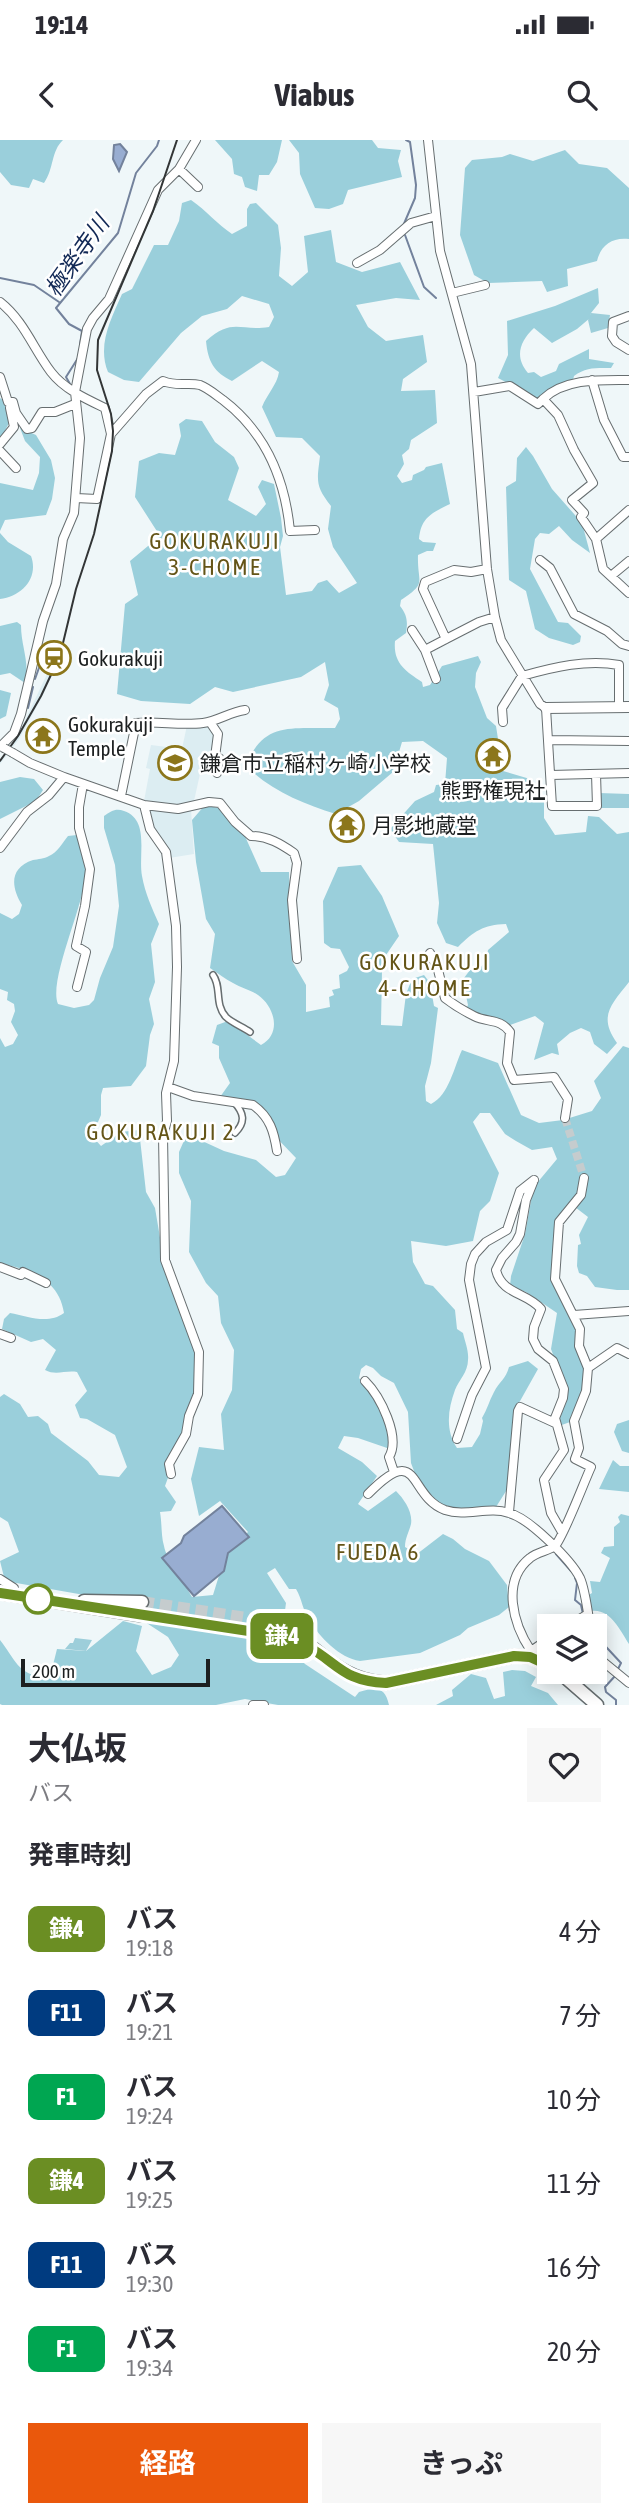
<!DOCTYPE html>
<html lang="ja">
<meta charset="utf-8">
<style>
body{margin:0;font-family:"Asap Condensed","Noto Sans JP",sans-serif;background:#f7f7f7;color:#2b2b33;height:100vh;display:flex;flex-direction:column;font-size:26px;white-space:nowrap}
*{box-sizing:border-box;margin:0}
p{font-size:23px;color:#7c7c81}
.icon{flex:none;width:38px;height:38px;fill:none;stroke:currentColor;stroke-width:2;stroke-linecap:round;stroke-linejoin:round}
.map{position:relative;height:1565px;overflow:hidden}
.drawer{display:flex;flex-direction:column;background:#fff;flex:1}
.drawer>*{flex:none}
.badge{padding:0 14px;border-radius:10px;font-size:24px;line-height:46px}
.buttons{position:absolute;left:537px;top:1474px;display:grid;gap:14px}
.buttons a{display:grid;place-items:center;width:70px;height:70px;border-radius:0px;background:#fff;box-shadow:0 4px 18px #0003;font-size:35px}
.scale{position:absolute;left:21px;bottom:18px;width:189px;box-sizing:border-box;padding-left:7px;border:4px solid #1c1f20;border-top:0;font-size:19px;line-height:24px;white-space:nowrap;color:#1c1f20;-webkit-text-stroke:5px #fff;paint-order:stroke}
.map>.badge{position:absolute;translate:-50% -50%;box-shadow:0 0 0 4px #fff}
h2{padding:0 28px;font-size:26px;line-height:63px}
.round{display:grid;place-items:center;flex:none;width:74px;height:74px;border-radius:0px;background:#f7f7f7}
.summary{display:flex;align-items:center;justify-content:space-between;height:119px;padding:0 28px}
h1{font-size:33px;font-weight:700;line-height:52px}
.primary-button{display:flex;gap:14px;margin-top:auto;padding:14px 28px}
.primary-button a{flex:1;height:80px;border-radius:0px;background:#ea580c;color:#fff;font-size:28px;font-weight:700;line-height:80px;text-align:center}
.primary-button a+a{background:#f7f7f7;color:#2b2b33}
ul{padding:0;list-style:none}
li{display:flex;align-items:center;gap:21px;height:84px;padding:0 28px}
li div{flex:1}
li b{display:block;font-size:26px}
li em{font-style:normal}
li .badge{min-width:77px;font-weight:700;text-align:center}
.status{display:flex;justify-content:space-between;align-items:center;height:49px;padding:0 35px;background:#fff;direction:ltr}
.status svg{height:19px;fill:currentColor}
header{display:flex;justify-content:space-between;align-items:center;height:91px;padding:0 28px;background:#fff;font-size:32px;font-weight:700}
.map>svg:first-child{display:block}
</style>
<div class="status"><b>19:14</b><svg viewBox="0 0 49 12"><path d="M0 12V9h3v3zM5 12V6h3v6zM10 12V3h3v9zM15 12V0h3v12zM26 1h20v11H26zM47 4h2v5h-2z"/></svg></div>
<header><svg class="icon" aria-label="back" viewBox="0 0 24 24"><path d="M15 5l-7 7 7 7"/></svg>Viabus<svg class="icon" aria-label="search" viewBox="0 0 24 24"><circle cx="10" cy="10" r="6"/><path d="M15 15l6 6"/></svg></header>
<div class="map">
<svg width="629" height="1565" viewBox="0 0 629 1565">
<rect width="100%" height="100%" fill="#eff7f9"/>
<path fill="#dcedf2" d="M61 503H63L56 527 42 557 19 599 0 624V619L19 593 49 530 43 527 46 518 56 521Z
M210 584 216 593 213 617 204 616 194 661 178 665 144 661 150 629 146 628 151 605 182 609 187 585Z
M147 668 191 669 194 714 169 718 167 706 152 688Z"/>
<path fill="#9dceda" d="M591 173 610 175 608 188 591 193 588 180Z
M599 653 629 654V668H599Z
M75 1498 92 1500 86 1511 65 1509 70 1503H73Z"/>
<path fill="#9acfdb" d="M0 0H63C51 11 54 29 44 43L33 39 29 48 11 45 0 32Z
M215 0H282L277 22 269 35H259L257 51 245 47 242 37 234 34 232 19Z
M289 0H372L378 8 401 10 398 21 402 37 348 50 343 64 329 69 315 68 300 34 299 13Z
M565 10 579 24 607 28 629 48V99C612 97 601 105 597 121L567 129 568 146 547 152 542 141 488 143 474 135 460 95 465 28 472 20 502 17 510 14 533 21Z
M191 60C207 71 217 84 232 94L247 86V69L250 64 256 63 278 85 281 108 279 136 292 146 308 132 304 96 331 90 336 122 362 132 400 122 420 160 396 158 356 165 368 187 386 201 423 195 427 222 403 239 401 251 435 250 437 283 411 300 409 309 402 315 404 324 397 336 402 343 412 340 413 335 424 330 426 327 442 323 450 364C432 373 421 377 419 399L423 402 436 403 433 411H427L418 415C417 444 428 442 401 460L400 466C407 475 408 481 406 493L395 501C393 523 405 531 422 542L423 547 430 545 442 526 478 516 481 522 476 533 475 547 487 578 496 586 503 631 530 639 544 662V678L555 695 586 692 588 676 599 677 617 694 629 692V842C611 865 598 876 617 903L607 914 594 904 590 892 581 888 570 893 557 904 559 915 552 913 534 920 544 883 535 876 507 886C495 876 480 876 466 869L468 865 465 851 467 848 464 838 470 830H477L486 822 488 810 509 792 506 784C483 785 474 791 458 807L446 803 437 783 439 763 433 704 399 702 390 689 415 661 434 652 436 645 445 644 447 618 423 601 402 602 393 632 359 661 336 674C303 664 272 651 247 627 260 580 296 589 335 588L340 579 338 568 324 560 329 545 325 522 301 537 233 552 215 547 190 564 141 561 117 554 125 464 138 455 130 421 160 396 135 357 139 321 159 313 175 315 181 296 179 284 186 279 202 281 215 302 234 317 239 328 228 360 256 376 266 364 258 347 262 340 274 344 281 378 283 396 280 407 286 455 312 451 318 443 327 440 339 453 357 443 333 407 328 389 331 366C315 346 317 341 320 316L302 298 276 297 262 267C267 254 277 245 279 232L262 221 232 241C214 232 208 222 206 201 233 177 240 192 269 187L274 177 269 164 242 156 227 169 202 176 181 193 139 242 124 240 108 232C97 205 111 179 122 154L132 149 154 105H168L179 81 182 63Z
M598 148 599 163 591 173 590 178 577 189 552 203 534 188C520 201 514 217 528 233L534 232 541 237 556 231 559 224 589 209V219L614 223 611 228C596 228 586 227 574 236L573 240 538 259 498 238 508 215 507 181 555 166Z
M0 258 4 261 9 283 0 300Z
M20 288 36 295 51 320 55 338 52 359 46 375 5 380 0 391V343L33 350 39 333 40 317 25 301Z
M526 307 533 316 552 349 582 383 590 413 572 400 559 386 549 394 540 393 535 399 530 429 558 482 568 483 581 496 580 502 573 505 549 498 535 489 526 451 509 440 506 347 516 341 517 318Z
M0 393 8 402 31 416C39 438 22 456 0 459Z
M17 482 21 485C21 507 30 521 25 543L10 533 0 535V486Z
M0 550 11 553 6 576 0 579Z
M20 637 34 639 43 650 36 661 0 679V642Z
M205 665 222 669 244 694 261 732H289L292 821 306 845V872L330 867 329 857 334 855 332 850 340 848 339 835 347 831 349 827 340 809 331 808 324 803 323 761 338 727 361 725 382 756 399 796 386 815 382 830 381 885 402 886 406 854 412 839 424 835 430 843 434 866 438 868 431 923 425 946 426 961 431 964C449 955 454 927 462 910L498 923 521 975 539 983 563 980 592 971 601 958 594 941 623 906 629 908V1150H617L595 1147 587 1136 579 1133 577 1126 578 1105 581 1104 579 1095 588 1077 571 1064 556 1080 553 1128 577 1187 585 1221 584 1245 577 1270 571 1275 570 1282 559 1286 560 1271 568 1255 551 1209 557 1173 526 1152 510 1146 511 1136 525 1094 532 1055 537 1043 557 1019 552 1007 532 1010 516 1001 505 994 490 973H480L473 982 499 1033 490 1061 480 1071 473 1101 446 1106 411 1101 413 1122 425 1144 433 1146 455 1170 457 1189 463 1193C465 1202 469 1211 468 1220 468 1232 459 1240 455 1250 448 1269 445 1290 457 1308L472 1307 480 1294 483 1281 482 1278C487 1270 489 1261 494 1252 499 1242 506 1239 509 1227L528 1221 538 1229 515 1270 508 1348 496 1367 456 1370 434 1362 420 1347 411 1323 408 1272 394 1243 381 1236 373 1228 366 1225 361 1229 359 1238 385 1269 390 1309 358 1298 344 1296 338 1308 362 1322 377 1336 358 1364 368 1371 396 1351C404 1359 413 1372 411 1384 409 1392 405 1398 405 1407L417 1414 443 1394 453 1399 465 1409 489 1421 507 1445 509 1467 499 1475 468 1488 460 1495 420 1513 360 1521C339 1518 320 1497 309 1480 303 1471 302 1459 296 1449H289L275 1428 267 1433 286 1463 284 1478 259 1473 255 1496 289 1508 305 1524 355 1557 359 1552C376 1547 385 1546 389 1565H278L245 1559 216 1565H2L0 1564V1500C15 1519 18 1535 44 1537L52 1529 57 1509 86 1511 123 1481 142 1486 136 1511 152 1535 171 1527 179 1515 168 1497 142 1480 144 1459 90 1456 5 1441 0 1421 19 1412 8 1382 0 1377V1257L4 1254 20 1264 28 1277 38 1276 48 1284 51 1293 88 1321 99 1335 119 1337 127 1327 115 1295 87 1279 80 1278 75 1265 87 1251 77 1232C65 1230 56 1236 45 1230L56 1210 43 1199 31 1202 2 1189 4 1179 10 1173C27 1176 48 1185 64 1173 59 1139 30 1130 0 1123V898L5 907 13 904 18 895 11 882 15 871 14 864 7 860 8 852 0 849V773L12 779 19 774 22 765C11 747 9 728 33 720 38 719 44 719 49 716 57 713 63 702 68 696L77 695C81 709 86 723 85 737 84 765 48 841 58 864L74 868 89 865 94 860 100 838 113 807 119 766 115 725 104 688V676C111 671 116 668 124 671 150 680 138 714 142 736 145 753 152 768 159 784L151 804 155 842 149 859 154 884 150 895 146 926 131 946 103 948 101 955V975L92 996 101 1006 121 992 139 990 146 1052 155 1068 166 1133 197 1214 201 1257 189 1280 165 1346 176 1362 171 1371 160 1372C162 1383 161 1396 164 1406 166 1419 185 1444 192 1457L213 1455 226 1413 248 1392 220 1361 199 1376 191 1339 199 1307 224 1310 221 1274 232 1250 234 1210 221 1183 218 1156 206 1143 189 1112 191 1061 179 1033V1012L187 994 224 1011 256 1020 276 1037 285 1035 296 1018 271 992 255 963 220 957 230 943 219 918V906L212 903 217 885 228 881 261 905C282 894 275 867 258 855 251 850 241 848 233 843 225 839 218 833 210 828L215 794 206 779 196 722 192 680Z
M629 1280V1313L622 1311 614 1292 617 1284Z
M613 1320 620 1326H629V1352L599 1349Z
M621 1374 629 1376V1504C620 1490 610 1468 591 1471L587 1456 592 1453 590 1441 600 1442 610 1418 601 1413 604 1407 614 1406V1387L620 1382 618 1377Z
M512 1530 525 1531 536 1537 531 1546 548 1553 558 1565H436L453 1556 452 1550 471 1534 486 1538 494 1559 505 1556 503 1532Z"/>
<path fill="#98add1" stroke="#73829c" stroke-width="2" d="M120 4 127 12 119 31 113 19 114 5Z
M222 1366 249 1397 228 1413 224 1431 194 1456 162 1418 181 1403 184 1396Z"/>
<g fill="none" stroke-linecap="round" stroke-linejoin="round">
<path stroke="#73829c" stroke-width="2" d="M403 86 415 58 416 45 410 2 406 0
M405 95 424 147 436 158
M0 138 34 145 59 162
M80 205 82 191 69 184 56 168 118 93 136 33 157 6 159 0
M70 244 66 237 78 218
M35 539 40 525
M28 568 33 547
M556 1414 571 1431
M575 1438 577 1443 575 1460 581 1465 583 1474
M595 1495 621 1523 617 1531
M615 1536 605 1547 606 1552 616 1560V1565"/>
<path stroke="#c5ccce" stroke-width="8" stroke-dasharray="8 4" stroke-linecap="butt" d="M565 978 584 1038"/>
<path stroke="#c5ccce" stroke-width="12" stroke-dasharray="12 6" stroke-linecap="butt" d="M142 1462 260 1480
M140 1475 258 1492"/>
<g stroke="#676e70" stroke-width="8">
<path id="pedestrian" d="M213 835C222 847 214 864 226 877 232 883 243 887 250 892
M234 962C244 973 246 982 235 993"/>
</g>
<g stroke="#676e70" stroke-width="10">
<path id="minor" d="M428 0 440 111 471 224 487 429 495 477 501 500 540 564 546 568 552 666H597L596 634
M179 29 198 47
M357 123 380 110 411 83 436 76
M452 153 485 145
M0 162C24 181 33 208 51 232 64 249 86 259 105 268L111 294
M629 176 613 182 612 196 616 202 629 210
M0 237 8 262H13L16 273 27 289 32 288 42 272H55L75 264
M592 240 604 280 623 317H629
M474 252 510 246 538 264 543 259 558 275 574 310 593 343 572 360 584 373 581 377 596 399 603 429 629 453
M543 259C565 238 601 240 629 240
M0 304 14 287 10 268
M0 311 16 328
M76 358 97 359 111 294 146 254 163 241C177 247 188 242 200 245 208 248 216 255 223 260 265 292 285 339 290 391L315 390
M596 399 629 370
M540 420 550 428 574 474 607 491 622 504 629 506
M487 429 471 432 454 430 425 442 423 449 446 499 479 482 495 477
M611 436 629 421
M412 490 425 510 436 539
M425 510 446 499
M210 582 218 594 215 617 219 618 217 633
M503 582 502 568 522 536C554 527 587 519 619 525V567
M550 600 629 601
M4 608 1 606 14 593 21 574 43 481 56 444 63 399 74 373 80 298 75 252 87 189 93 178 109 159 158 50 179 29 196 0
M13 613 30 623 64 637 144 665 178 669 209 662 220 663 235 682 251 696C268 696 281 704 294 713L297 723 292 760 297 819
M551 635 629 633
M121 656 136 583C159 581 181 586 203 583 218 581 230 572 245 570
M144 665 150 689 166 712 176 786 177 827 174 921 166 953 167 981 163 995 165 1120 199 1212 198 1254 189 1276 186 1294 169 1324 171 1334
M0 708 27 672 49 655 64 637
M430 813 438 830 445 858C454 865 464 871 474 876 488 883 500 878 510 892L507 923 514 940 554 937 568 959 565 978
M77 847 86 812 76 806 85 766 90 729 79 688V667L83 644
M168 947 193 956 253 965C270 977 274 992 277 1011
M534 1040 526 1060 520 1094 516 1102 502 1118 496 1130C502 1155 527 1152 541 1169L534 1187 533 1199 538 1209 553 1221 564 1249 563 1258 555 1278 564 1310 544 1340 551 1373 562 1392
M0 1127 21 1135 23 1132 46 1143
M574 1175 629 1171
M0 1194 11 1198
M588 1228 617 1208 629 1214
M365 1241C380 1256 401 1297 389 1317L394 1332
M457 1299 472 1255 486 1228 469 1140 471 1124 475 1114 486 1102 507 1090 520 1051 534 1040
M368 1354C421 1300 407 1356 445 1370 466 1377 489 1366 509 1373 529 1378 571 1420 580 1438 585 1449 588 1473 590 1486
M509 1372 518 1271 520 1267 555 1283
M0 1439 14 1448 13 1455
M568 1486 588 1474
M531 1511 550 1498
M595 1515 629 1543
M530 1517 531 1511C513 1484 501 1441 530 1418 537 1412 548 1411 555 1406 564 1396 584 1342 591 1327L575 1319 579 1308 574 1281 586 1251 588 1228 579 1206 580 1189 555 1139 559 1082 581 1055 584 1038
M253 1565H264"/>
</g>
<g stroke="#676e70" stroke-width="12">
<path id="tertiary" d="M546 568 629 567"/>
</g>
<g stroke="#676e70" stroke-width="15">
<path id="primary" d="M0 1453 140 1475
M84 1461 142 1462
M260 1480C312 1490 327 1540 386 1543L514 1516 530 1517 550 1526
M258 1492 298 1502
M558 1531 597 1565"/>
</g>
<use href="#pedestrian" stroke="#fff" stroke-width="5"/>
<use href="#minor" stroke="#fff" stroke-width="8"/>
<use href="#tertiary" stroke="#fff" stroke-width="10"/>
<use href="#primary" stroke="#fff" stroke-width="12"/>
<path stroke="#323536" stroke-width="2" d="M0 621 18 596 41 556 57 522 63 503 76 449 94 394 112 311 113 291 111 274 97 230 98 200 153 71 177 0"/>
<g stroke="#676e70" stroke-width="10" stroke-linecap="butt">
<path id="minor-bridge" d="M4 608 13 613"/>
</g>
<use href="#minor-bridge" stroke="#fff" stroke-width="8"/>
</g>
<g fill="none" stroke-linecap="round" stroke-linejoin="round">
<g stroke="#fff" stroke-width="16">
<path id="line" d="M0 1453 281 1496C290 1499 299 1502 307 1506 339 1524 343 1541 386 1543L514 1516 530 1517 550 1526"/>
</g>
<use href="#line" stroke="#6b8e23" stroke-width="10"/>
</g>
<defs>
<g id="station-ring" transform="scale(1.75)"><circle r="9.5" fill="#fff" stroke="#8c761b" stroke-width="1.5"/><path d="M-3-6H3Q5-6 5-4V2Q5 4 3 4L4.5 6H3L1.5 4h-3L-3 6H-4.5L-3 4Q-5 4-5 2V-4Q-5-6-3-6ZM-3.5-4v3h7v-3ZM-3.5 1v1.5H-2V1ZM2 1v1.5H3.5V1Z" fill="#8c761b"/></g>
<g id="temple-ring" transform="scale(1.75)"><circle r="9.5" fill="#fff" stroke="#8c761b" stroke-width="1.5"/><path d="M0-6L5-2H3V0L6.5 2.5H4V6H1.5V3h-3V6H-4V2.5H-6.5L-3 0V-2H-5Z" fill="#8c761b"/></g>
<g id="school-ring" transform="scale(1.75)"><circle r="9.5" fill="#fff" stroke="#8c761b" stroke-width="1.5"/><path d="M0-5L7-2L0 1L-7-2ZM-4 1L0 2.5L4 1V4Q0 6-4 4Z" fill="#8c761b"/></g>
</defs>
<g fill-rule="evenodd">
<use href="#station-ring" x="54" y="518"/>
<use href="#temple-ring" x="43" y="596"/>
<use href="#temple-ring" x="493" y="616"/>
<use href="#school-ring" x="175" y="623"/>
<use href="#temple-ring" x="347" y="685"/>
</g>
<circle fill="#fff" stroke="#6b8e23" stroke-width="3.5" cx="38" cy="1459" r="14"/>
<g text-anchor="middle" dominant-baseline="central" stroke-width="5" stroke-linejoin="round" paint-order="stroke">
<g font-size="21" fill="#1c1f20" stroke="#fff" text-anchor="start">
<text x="78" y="518">Gokurakuji</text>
<text x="68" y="584">Gokurakuji<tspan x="68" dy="24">Temple</tspan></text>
<text x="200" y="623">鎌倉市立稲村ヶ崎小学校</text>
<text x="493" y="650" text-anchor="middle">熊野権現社</text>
<text x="372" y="685">月影地蔵堂</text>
</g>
<g font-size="23" font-style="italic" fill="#112855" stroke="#fff">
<text transform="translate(77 116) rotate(-55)">極楽寺川</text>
</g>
<g font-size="23" letter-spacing="2" fill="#645518" stroke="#fff">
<text x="215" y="401">GOKURAKUJI<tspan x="215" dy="26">3-CHOME</tspan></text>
<text x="425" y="822">GOKURAKUJI<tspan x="425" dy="26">4-CHOME</tspan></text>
<text x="161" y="992">GOKURAKUJI 2</text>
<text x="378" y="1412">FUEDA 6</text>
</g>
</g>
</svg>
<div class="buttons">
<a><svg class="icon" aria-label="layers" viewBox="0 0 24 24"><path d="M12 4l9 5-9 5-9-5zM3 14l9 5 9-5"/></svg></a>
</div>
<div class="scale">200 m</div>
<b class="badge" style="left:282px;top:1496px;background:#6b8e23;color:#fff">鎌4</b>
</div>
<section class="drawer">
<div class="summary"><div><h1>大仏坂</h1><p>バス</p></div><a class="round"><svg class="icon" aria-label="heart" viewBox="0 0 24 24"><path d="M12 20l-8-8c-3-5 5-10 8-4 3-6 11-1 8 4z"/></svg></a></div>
<h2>発車時刻</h2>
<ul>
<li><span class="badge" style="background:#6b8e23;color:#fff">鎌4</span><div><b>バス</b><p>19:18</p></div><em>4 分</em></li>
<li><span class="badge" style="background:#003b80;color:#fff">F11</span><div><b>バス</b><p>19:21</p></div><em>7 分</em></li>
<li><span class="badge" style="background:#00a651;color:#fff">F1</span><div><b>バス</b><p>19:24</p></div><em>10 分</em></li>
<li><span class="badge" style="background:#6b8e23;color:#fff">鎌4</span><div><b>バス</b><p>19:25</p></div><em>11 分</em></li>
<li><span class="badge" style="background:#003b80;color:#fff">F11</span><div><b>バス</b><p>19:30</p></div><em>16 分</em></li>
<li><span class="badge" style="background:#00a651;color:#fff">F1</span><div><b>バス</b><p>19:34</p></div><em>20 分</em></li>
</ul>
<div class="primary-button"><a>経路</a><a>きっぷ</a></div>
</section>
